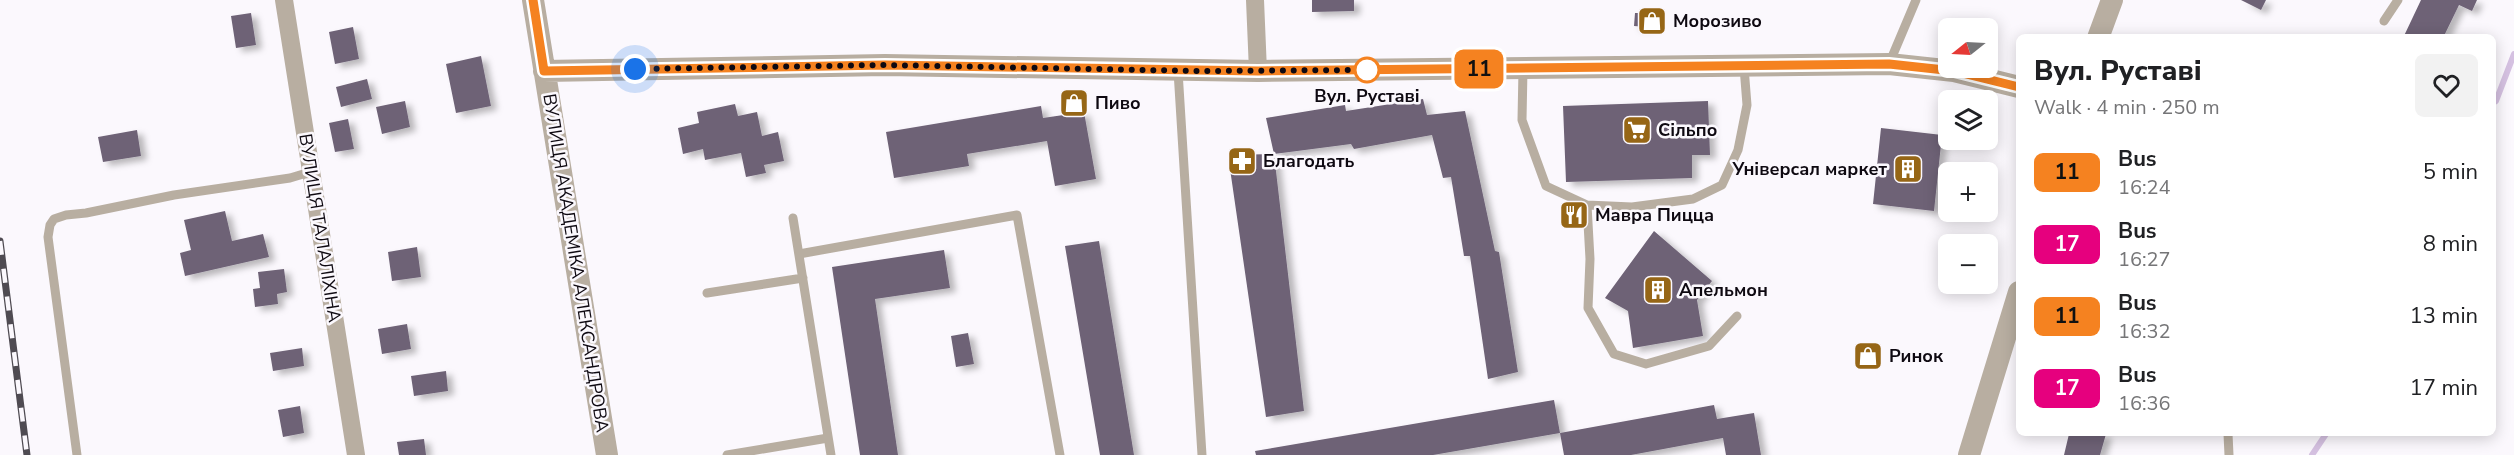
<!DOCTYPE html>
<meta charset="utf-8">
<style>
body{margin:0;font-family:"Nunito Sans",sans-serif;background:#f2f2f2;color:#202124;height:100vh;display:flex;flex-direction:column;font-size:22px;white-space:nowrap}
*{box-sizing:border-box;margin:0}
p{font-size:20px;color:#757577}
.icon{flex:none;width:33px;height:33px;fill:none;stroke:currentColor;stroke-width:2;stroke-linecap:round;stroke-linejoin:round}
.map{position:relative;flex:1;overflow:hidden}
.side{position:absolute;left:2016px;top:34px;width:480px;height:402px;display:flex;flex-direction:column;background:#fff;border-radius:9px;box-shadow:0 3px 15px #0003}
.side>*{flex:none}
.badge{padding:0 12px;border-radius:9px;font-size:21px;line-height:39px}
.needle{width:39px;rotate:252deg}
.tools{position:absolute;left:1938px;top:18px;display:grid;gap:12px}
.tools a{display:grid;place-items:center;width:60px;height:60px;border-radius:9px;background:#fff;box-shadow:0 3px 15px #0003;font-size:30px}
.you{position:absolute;width:30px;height:30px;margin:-15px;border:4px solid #fff;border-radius:50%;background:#1a73e8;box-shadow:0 0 0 9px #1a73e833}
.map>.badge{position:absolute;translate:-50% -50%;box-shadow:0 0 0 3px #fff}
.round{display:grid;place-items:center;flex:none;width:63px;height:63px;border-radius:9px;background:#f2f2f2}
.head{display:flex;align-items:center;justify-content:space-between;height:102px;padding:0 18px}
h1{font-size:28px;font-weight:800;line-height:45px}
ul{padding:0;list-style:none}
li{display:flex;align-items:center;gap:18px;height:72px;padding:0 18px}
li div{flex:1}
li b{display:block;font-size:22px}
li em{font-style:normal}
li .badge{min-width:66px;font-weight:700;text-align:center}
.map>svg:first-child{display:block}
</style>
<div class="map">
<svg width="2514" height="455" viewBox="0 0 2514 455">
<defs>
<filter id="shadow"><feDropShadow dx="6" dy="4" stdDeviation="3" flood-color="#0004"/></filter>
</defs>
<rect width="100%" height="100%" fill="#fbf8fd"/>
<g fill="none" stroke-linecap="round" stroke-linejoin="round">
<path stroke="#d5c1e1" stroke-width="6" d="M2493 103 2496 101 2514 54
M2312 455 2326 434"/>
</g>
<path fill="#6e6276" filter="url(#shadow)" d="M1312 0H1354V11L1312 12Z
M2241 0H2266L2261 10Z
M2421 0H2477L2472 11 2459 5 2443 38H2403Z
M251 13 256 45 236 48 231 16Z
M1635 13H1648L1647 27 1634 26Z
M353 27 359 59 335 64 329 32Z
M481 56 491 106 456 113 446 64Z
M367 79 372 99 341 107 336 87Z
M1423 99 1427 115 1465 111 1495 251 1499 252 1518 372 1488 379 1470 256H1464L1451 177 1443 178 1432 135 1354 149 1351 144 1274 154 1266 118 1345 105 1346 111Z
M405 101 410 127 382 134 376 107Z
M1708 101 1710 155H1692V178L1566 182 1563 106Z
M735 104 738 116 757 112 762 136 778 132 784 161 764 165 766 173 746 177 741 153 705 160 703 149 683 154 678 128 699 123 697 112Z
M1041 106 1043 118 1084 112 1096 179 1055 186 1047 141 967 154 969 166 894 178 886 132Z
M348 119 354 149 335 152 329 123Z
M1881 128 1942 135 1934 211 1873 204Z
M137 130 141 156 103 162 98 137Z
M1274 154 1304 411 1266 417 1228 155Z
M225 211 232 241 263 234 269 257 185 276 180 253 191 250 184 220Z
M1654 231 1712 281 1697 300 1703 336 1633 348 1628 311 1605 298Z
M1099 241 1134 455H1100L1065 246Z
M417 247 421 277 392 281 388 252Z
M944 250 950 288 875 299 898 455H860L832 267Z
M284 269 287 292 277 294 278 304 255 307 253 289 260 288 258 272Z
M407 324 411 349 382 354 378 329Z
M968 333 974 364 956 367 951 336Z
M302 348 304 366 273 371 270 353Z
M446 371 448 391 414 396 411 376Z
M1554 400 1560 433 1433 455H1256L1255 451Z
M1714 405 1717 419 1754 413 1761 455H1726L1723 438 1631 455H1564L1560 433Z
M300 406 304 433 283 437 278 410Z
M2069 434H2106L2100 455H2064Z
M424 439 426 455H399L397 442Z"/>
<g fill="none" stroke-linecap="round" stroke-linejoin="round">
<path stroke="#b8aea1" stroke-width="9" d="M2384 21 2398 0
M1889 64 1916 0
M1523 69 1522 120 1546 186 1587 205 1632 207 1693 199 1722 185 1738 150 1747 105 1744 67
M1178 71 1202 455
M1587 205 1590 259 1588 308 1614 354 1646 364 1709 346 1737 316
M793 218 831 455
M799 254 1017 215 1060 455
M707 293 803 278
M2228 434 2229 455
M77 455 48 237 50 225 54 219 66 215 86 213 174 195 290 178 310 172
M727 455 828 438"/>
<path stroke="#b8aea1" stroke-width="18" d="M284 0 356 455
M1255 0 1258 71"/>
<path stroke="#b8aea1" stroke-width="22" d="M533 0 607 455
M2098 38 2112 0
M544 71 885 65 1258 71 1889 64 1954 71 2019 87
M1969 455 2019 292"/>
<g stroke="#4f4b52" stroke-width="7">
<path id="rail" d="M0 241 27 455"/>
</g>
<use href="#rail" stroke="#fbf8fd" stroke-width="4.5" stroke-dasharray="14" stroke-linecap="butt"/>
</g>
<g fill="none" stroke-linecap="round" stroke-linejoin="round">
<g stroke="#fff" stroke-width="14">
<path id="line" d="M533 0 544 71 885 65 1258 71 1889 64 1954 71 2019 87"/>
</g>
<use href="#line" stroke="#f58220" stroke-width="9"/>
<path stroke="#0e0911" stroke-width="6" stroke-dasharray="0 10.8" d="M635 69 885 65 1198 71 1367 70"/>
</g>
<defs>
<g id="shop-square" transform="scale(1.5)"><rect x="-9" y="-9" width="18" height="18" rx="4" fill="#966616" stroke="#fbf8fd"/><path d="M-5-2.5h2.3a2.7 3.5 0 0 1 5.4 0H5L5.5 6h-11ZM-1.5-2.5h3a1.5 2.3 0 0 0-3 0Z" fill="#fff"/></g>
<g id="supermarket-square" transform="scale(1.5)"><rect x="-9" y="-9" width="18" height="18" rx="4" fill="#966616" stroke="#fbf8fd"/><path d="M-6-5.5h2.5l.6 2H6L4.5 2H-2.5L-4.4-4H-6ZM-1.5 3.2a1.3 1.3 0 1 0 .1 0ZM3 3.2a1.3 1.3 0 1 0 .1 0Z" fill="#fff"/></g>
<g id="pharmacy-square" transform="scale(1.5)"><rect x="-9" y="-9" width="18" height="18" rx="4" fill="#966616" stroke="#fbf8fd"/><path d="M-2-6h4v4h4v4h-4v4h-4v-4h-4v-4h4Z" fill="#fff"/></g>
<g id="building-square" transform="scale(1.5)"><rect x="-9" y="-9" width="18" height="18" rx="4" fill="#966616" stroke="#fbf8fd"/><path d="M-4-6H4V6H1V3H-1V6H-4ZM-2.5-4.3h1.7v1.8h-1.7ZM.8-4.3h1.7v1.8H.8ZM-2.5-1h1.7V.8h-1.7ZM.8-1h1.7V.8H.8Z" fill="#fff"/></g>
<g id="restaurant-square" transform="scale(1.5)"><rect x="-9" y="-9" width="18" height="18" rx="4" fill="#966616" stroke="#fbf8fd"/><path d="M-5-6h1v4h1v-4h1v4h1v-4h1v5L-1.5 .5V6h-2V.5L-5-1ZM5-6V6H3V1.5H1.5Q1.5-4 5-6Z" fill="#fff"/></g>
</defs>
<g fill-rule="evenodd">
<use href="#shop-square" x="1652" y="21"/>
<use href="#shop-square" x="1074" y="103"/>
<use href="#supermarket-square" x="1637" y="130"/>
<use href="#pharmacy-square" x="1242" y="161"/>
<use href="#building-square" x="1908" y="169"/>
<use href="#restaurant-square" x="1574" y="215"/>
<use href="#building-square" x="1658" y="290"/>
<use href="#shop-square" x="1868" y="356"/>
</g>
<circle fill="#fff" stroke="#f58220" stroke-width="3" cx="1367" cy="70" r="12"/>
<g text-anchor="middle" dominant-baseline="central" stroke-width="5" stroke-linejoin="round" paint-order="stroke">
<g font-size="18" font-weight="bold" fill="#0e0911" stroke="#fbf8fd" text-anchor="start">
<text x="1673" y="21">Морозиво</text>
<text x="1095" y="103">Пиво</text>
<text x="1658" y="130">Сільпо</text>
<text x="1263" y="161">Благодать</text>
<text x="1887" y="169" text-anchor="end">Універсал маркет</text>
<text x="1595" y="215">Мавра Пицца</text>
<text x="1679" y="290">Апельмон</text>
<text x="1889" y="356">Ринок</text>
</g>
<g font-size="18" font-weight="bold" fill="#0e0911" stroke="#fbf8fd">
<text x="1367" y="96">Вул. Руставі</text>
</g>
<g font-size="18" fill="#0e0911" stroke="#fbf8fd">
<text transform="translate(320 228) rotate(81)">ВУЛИЦЯ ТАЛАЛІХІНА</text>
<text transform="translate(576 263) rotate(81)">ВУЛИЦЯ АКАДЕМІКА АЛЕКСАНДРОВА</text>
</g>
</g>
</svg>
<div class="tools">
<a><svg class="needle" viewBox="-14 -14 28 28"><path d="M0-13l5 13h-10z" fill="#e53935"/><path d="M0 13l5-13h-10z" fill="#757577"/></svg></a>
<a><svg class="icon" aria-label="layers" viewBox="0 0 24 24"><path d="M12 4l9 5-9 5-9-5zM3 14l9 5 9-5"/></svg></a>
<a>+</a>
<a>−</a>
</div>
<div class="you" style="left:635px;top:69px"></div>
<b class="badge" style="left:1479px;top:69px;background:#f58220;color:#111">11</b>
<section class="side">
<div class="head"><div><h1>Вул. Руставі</h1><p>Walk · 4 min · 250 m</p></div><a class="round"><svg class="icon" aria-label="heart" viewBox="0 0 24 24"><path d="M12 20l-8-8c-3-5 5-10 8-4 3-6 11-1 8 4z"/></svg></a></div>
<ul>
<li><span class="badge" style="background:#f58220;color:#111">11</span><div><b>Bus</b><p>16:24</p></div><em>5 min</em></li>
<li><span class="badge" style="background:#e6007e;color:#fff">17</span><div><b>Bus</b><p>16:27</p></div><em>8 min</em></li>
<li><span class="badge" style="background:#f58220;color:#111">11</span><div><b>Bus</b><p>16:32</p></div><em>13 min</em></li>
<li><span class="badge" style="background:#e6007e;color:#fff">17</span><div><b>Bus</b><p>16:36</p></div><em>17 min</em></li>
</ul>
</section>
</div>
